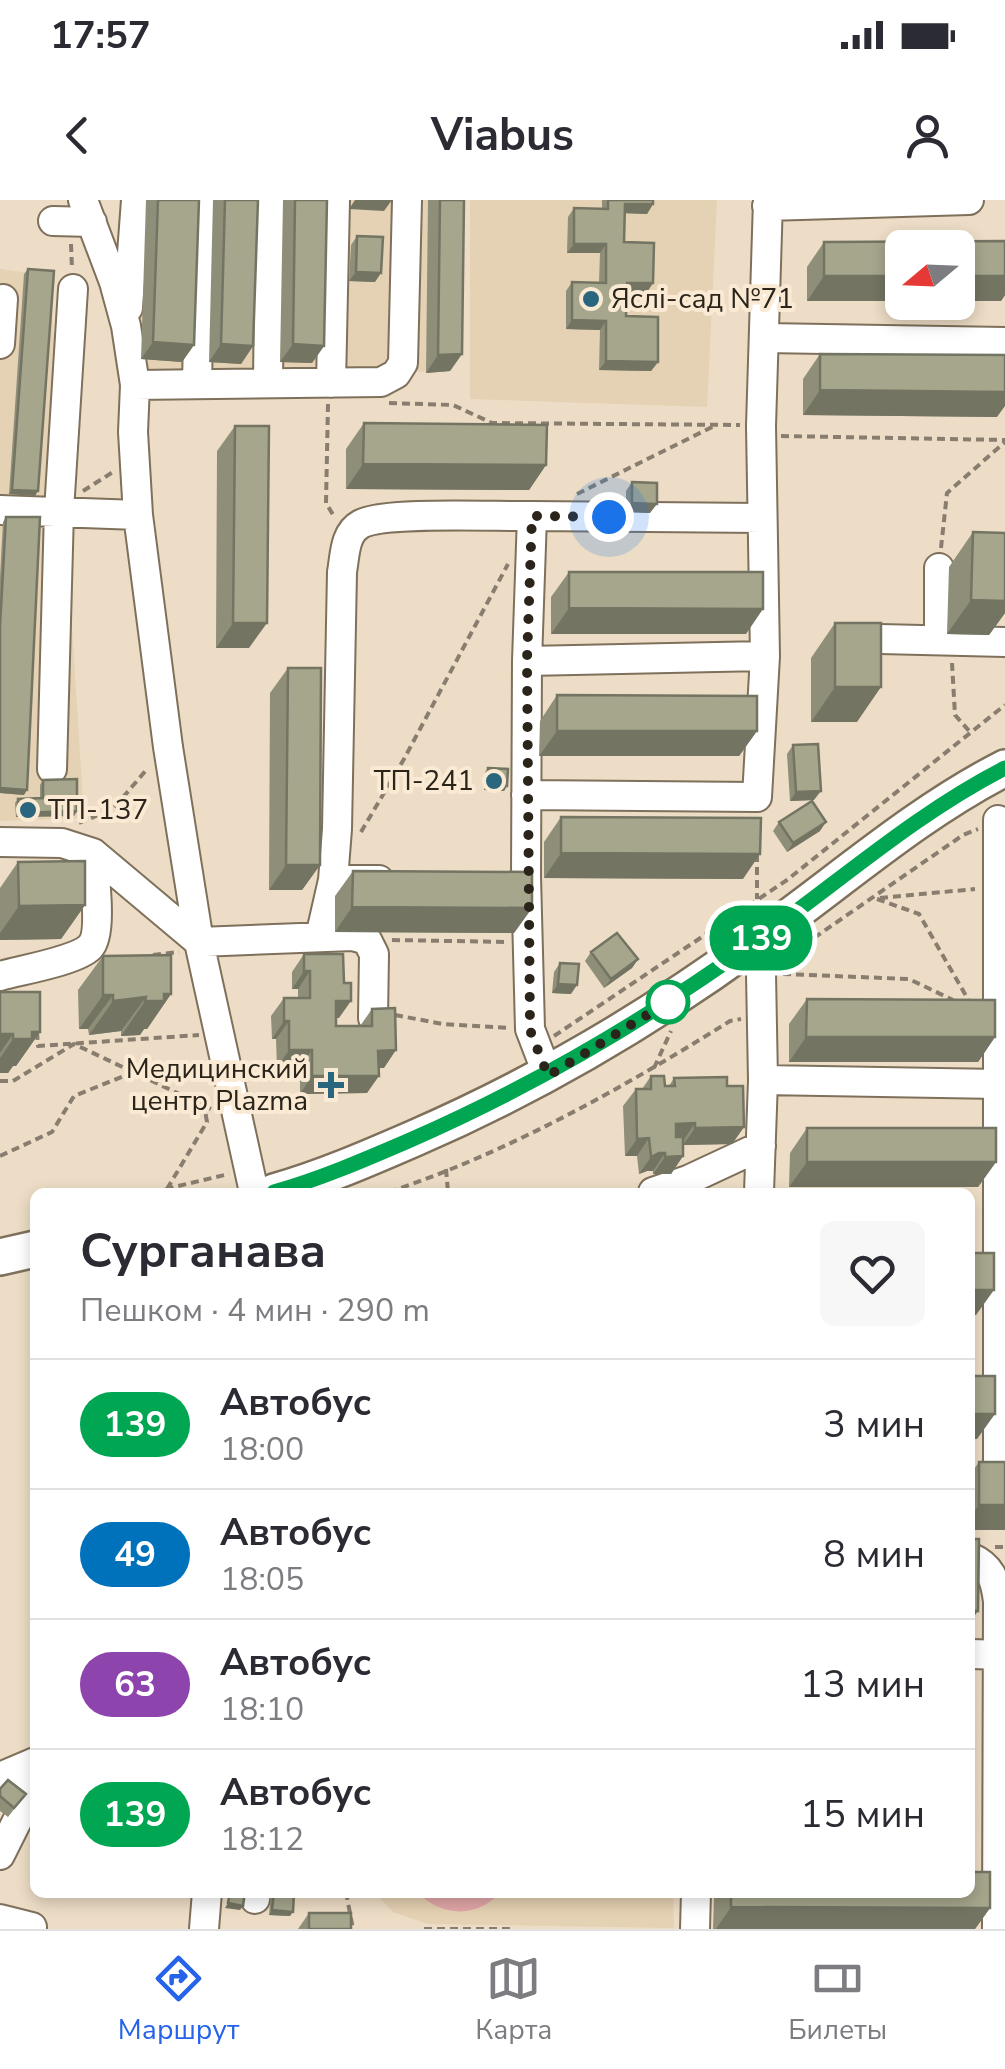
<!DOCTYPE html>
<html lang="ru">
<meta charset="utf-8">
<style>
body{margin:0;font-family:"Nunito Sans",sans-serif;background:#f7f7f7;color:#2b2b33;height:100vh;display:flex;flex-direction:column;font-size:38px;white-space:nowrap}
*{box-sizing:border-box;margin:0}
p{font-size:32px;color:#7c7c81}
.icon{flex:none;width:55px;height:55px;fill:none;stroke:currentColor;stroke-width:2;stroke-linecap:round;stroke-linejoin:round}
.map{position:relative;flex:1;overflow:hidden}
.panel{position:absolute;left:30px;top:988px;width:945px;height:710px;display:flex;flex-direction:column;background:#fff;border-radius:15px;box-shadow:0 5px 15px #0003}
.panel>*{flex:none}
.badge{padding:0 20px;border-radius:32px;font-size:35px;line-height:65px}
.needle{width:65px;rotate:251deg}
.buttons{position:absolute;left:885px;top:30px;display:grid;gap:20px}
.buttons a{display:grid;place-items:center;width:90px;height:90px;border-radius:15px;background:#fff;box-shadow:0 5px 15px #0003;font-size:50px}
.you{position:absolute;width:50px;height:50px;margin:-25px;border:8px solid #fff;border-radius:50%;background:#1a73e8;box-shadow:0 0 0 15px #1a73e833}
.map>.badge{position:absolute;translate:-50% -50%;box-shadow:0 0 0 5px #fff}
.round{display:grid;place-items:center;flex:none;width:105px;height:105px;border-radius:15px;background:#f7f7f7}
.overview{display:flex;align-items:center;justify-content:space-between;height:170px;padding:0 50px}
h1{font-size:48px;font-weight:700;line-height:75px}
ul{padding:0;list-style:none}
li{display:flex;align-items:center;gap:30px;height:130px;padding:0 50px;border-top:2px solid #e1e1e2}
li div{flex:1}
li b{display:block;font-size:38px}
li em{font-style:normal}
li .badge{min-width:110px;font-weight:700;text-align:center}
.status{display:flex;justify-content:space-between;align-items:center;height:70px;padding:0 50px;background:#fff;direction:ltr}
.status svg{height:28px;fill:currentColor}
header{display:flex;justify-content:space-between;align-items:center;height:130px;padding:0 50px;background:#fff;font-size:45px;font-weight:700}
.menu{display:flex;justify-content:space-around;align-items:center;height:140px;border-top:2px solid #e1e1e2;background:#fff;font-size:28px;color:#7c7c81}
.menu a{display:grid;justify-items:center;gap:5px}
.menu .on{color:#2563eb}
.map>svg:first-child{display:block}
</style>
<div class="status"><b>17:57</b><svg viewBox="0 0 49 12"><path d="M0 12V9h3v3zM5 12V6h3v6zM10 12V3h3v9zM15 12V0h3v12zM26 1h20v11H26zM47 4h2v5h-2z"/></svg></div>
<header><svg class="icon" aria-label="back" viewBox="0 0 24 24"><path d="M15 5l-7 7 7 7"/></svg>Viabus<svg class="icon" aria-label="person" viewBox="0 0 24 24"><circle cx="12" cy="8" r="4"/><path d="M4 21q1-7 8-7t8 7"/></svg></header>
<div class="map">
<svg width="1005" height="1729" viewBox="0 0 1005 1729">
<rect width="100%" height="100%" fill="#edddc6"/>
<path fill="#e5d1b3" d="M136 0H450L446 172 263 169 135 185Z
M470 0H717L707 207 470 199Z
M0 69 50 76 84 618 0 621Z
M375 1693H673L674 1728 428 1724 393 1712Z"/>
<path fill="#e2a6a7" d="M418 1693H500C477 1718 442 1717 418 1693Z"/>
<g fill="none" stroke-linecap="round" stroke-linejoin="round">
<g stroke="#7e705b" stroke-width="32">
<path id="minor" d="M83 0 114 82 126 126 135 185 133 232 138 315 168 547 199 742 254 992
M767 6 969 0
M53 21 92 22
M128 108 136 0
M765 138 1005 142
M0 144 3 99
M268 182 270 0
M331 183 335 0
M197 184 201 0
M135 185 381 182 396 174 403 163 407 0
M0 310 138 315
M880 439 1005 442
M939 440V368
M527 461 765 456
M52 569 59 311 73 89
M526 595 757 597 765 456 761 226 768 0
M998 620V1267
M0 642 62 643 93 653 199 742 353 736 367 740 374 754 373 818
M379 680H333L337 629 342 372C345 356 344 333 361 324 385 311 500 317 532 316
M320 737 333 680
M755 742 761 774 763 880 759 992
M0 776C21 770 76 761 90 747 103 734 94 672 93 653
M548 876 530 829 526 676 527 461 532 316 762 318
M763 880 999 884
M653 992 688 980 761 946
M970 1357C991 1366 995 1379 998 1401L997 1729
M970 1454 1005 1455
M0 1577 35 1562
M0 1655 23 1609 35 1570
M255 1699 256 1692
M0 1719 32 1727
M204 1729 207 1692
M695 1729 696 1692"/>
</g>
<g stroke="#7e705b" stroke-width="40">
<path id="major" d="M274 992C323 978 369 958 415 938 537 885 649 819 756 741 838 683 915 614 1005 568
M0 1057 35 1049"/>
</g>
<path stroke="#887d6e" stroke-width="4" stroke-dasharray="8 5" stroke-linecap="butt" d="M71 44 72 69
M389 203 453 205 492 223 740 225
M328 204 326 303 335 318
M781 236 1005 240
M83 291 113 272
M577 294 716 225
M941 348 947 293 1005 242
M952 463 955 515 970 532
M79 623 113 609 148 568
M361 632 404 559 508 364
M757 654V699
M880 698 975 689
M877 699 919 714 969 801
M392 740 508 742
M153 755 179 752
M782 760 963 635 978 629
M783 774 909 779 953 800
M395 815 443 824 510 828
M37 832 38 846 199 835
M554 836 787 680 1005 505
M654 868 671 831
M0 881H13L74 844 211 909
M0 956 52 932 74 896 134 872
M446 969 448 992
M167 989 207 922 204 905
M153 992 229 974
M389 992C509 952 623 888 730 821L741 819
M995 1347H1005
M346 1692 353 1729
M424 1729H514"/>
<use href="#minor" stroke="#fff" stroke-width="28"/>
<use href="#major" stroke="#fff" stroke-width="35"/>
</g>
<path fill="#8f8f79" d="M146 0H199L194 145 182 162 141 159Z
M213 0H258L253 146 241 164 209 162Z
M283 0H327L324 146 312 163 280 162Z
M428 0H464L462 154 450 171 426 173Z
M602 0H653V4L647 14 625 13 624 42 653 83 647 92H627L626 116 658 162 651 171 599 170 600 130 566 129V91L572 82 599 83 600 53H567L568 17 574 8H602Z
M357 36 375 82 349 81 351 45Z
M1005 41V95L1001 101H958V48H902V101H807V67L824 42Z
M28 69 35 296 9 294 24 74Z
M820 154 997 217 803 215V179Z
M364 223 546 265 529 290 346 289V249Z
M235 226 249 448H216L217 251Z
M632 282 650 313 626 312V291Z
M6 317 24 595 0 593V377L3 322Z
M973 332 1005 333V413L989 435 947 434 949 367Z
M569 372 746 434H551V397Z
M835 423 857 522H811V458Z
M288 468 320 665 302 690H269L270 493Z
M557 495 757 531 739 556H539L540 521Z
M793 545 814 600 790 601 787 554Z
M488 568 507 586 504 591 484 590 485 572Z
M43 580 74 616 16 617 15 603 18 599 40 598V585Z
M561 617 743 679 544 678V642Z
M779 622 820 631 787 652 773 631Z
M18 662 85 705 61 739 0 740V688Z
M353 671 532 708 514 733 335 732V696Z
M591 752 638 759 632 768 604 788 585 761Z
M304 754 339 818H336V826H360L372 809 384 868H379L367 893 300 894V867L277 868 276 839H272L271 816 284 798H298V789H292V772Z
M103 756 171 794 147 829H144L140 835 121 836V831L89 835 88 829H79L78 790Z
M560 763 571 794 552 793 554 772Z
M0 792 40 832 16 866H13L8 873H0Z
M807 799 995 837 978 862H789V824Z
M651 876 665 886H669L674 878 727 886 744 927 732 944 683 945V956L671 974H653V971H647L639 974 637 956H625L623 906 636 889H642Z
M807 928 996 962 978 987H789L790 953Z
M979 1262H1005V1330H970V1275Z
M0 1589 19 1603 8 1617 0 1611Z
M271 1692H294L290 1716 269 1715Z
M716 1692H970L990 1708 975 1729H713L714 1696Z
M309 1713 351 1729H298Z"/>
<path fill="#747463" d="M355 0H392L384 11 349 9Z
M625 4H653L647 14 619 13Z
M574 44H606L600 53H567Z
M356 72 381 73 375 82 349 81Z
M824 76H902V101H807Z
M958 76H1005V95L1001 101H958Z
M627 83H653L647 92H621Z
M572 120 606 121 600 130 566 129Z
M153 142 194 145 182 162 141 159Z
M221 144 253 146 241 164 209 162Z
M293 144 324 146 312 163 280 162Z
M462 154 450 171 426 173 438 155Z
M606 161 658 162 651 171 599 170Z
M820 190 1005 192V206L997 217 803 215Z
M363 264 546 265 529 290 346 289Z
M12 290 38 291 35 296 9 294Z
M632 303 657 304 650 313 626 312Z
M971 400 1005 401V413L989 435 947 434Z
M569 408 763 409 746 434H551Z
M233 423H267L249 448H216Z
M835 487H881L857 522H811Z
M557 531H757L739 556H539Z
M488 585 507 586 504 591 484 590Z
M0 588 27 590 24 595 0 593Z
M821 591 814 600 790 601 796 592Z
M77 611 74 616 16 617 19 613Z
M826 622 820 631 787 652 793 643Z
M561 653 760 654 743 679 544 678Z
M286 665H320L302 690H269Z
M85 705 61 739 0 740V733L19 706Z
M352 707 532 708 514 733 335 732Z
M638 759 632 768 604 788 611 779Z
M304 771H310L298 789H292Z
M558 784 577 785 571 794 552 793Z
M164 794H171L147 829H144L140 835 121 836 145 801Z
M103 795H113L88 829H79Z
M146 797 121 831 89 835 113 801Z
M336 801H351L339 818H324Z
M284 821H289L276 839H272Z
M32 832H40L16 866H13L8 873H0V858L13 839Z
M0 834H13L0 853Z
M806 837H995L978 862H789Z
M289 850H312L300 867 277 868Z
M396 850 384 868H366L378 851Z
M312 876H379L367 893 300 894Z
M695 923 683 941H664L676 924Z
M744 927 732 944 683 945 695 928Z
M649 938 637 956H625L637 939Z
M659 953H665L653 971H647L639 974 651 957Z
M683 956 671 974H653L665 957Z
M807 962H996L978 987H789Z
M970 1090H994L976 1115H970Z
M970 1214H995L977 1239H970Z
M979 1305H1005V1330H970V1318Z
M970 1410 978 1411 970 1422Z
M228 1703 243 1706 240 1710 225 1708Z
M731 1707 990 1708 975 1729H716Z
M272 1710 293 1712 290 1716 269 1715Z"/>
<path fill="#a6a68d" stroke="#747463" stroke-width="2.5" d="M158 0H199L194 145 153 142Z
M225 0H258L253 146 221 144Z
M295 0H327L324 146 293 144Z
M440 0H464L462 154 438 155Z
M608 0H653V4H625L624 42 654 43 653 83H627L626 116 658 117V162L606 161V121L572 120V82L606 83V44H574V8L608 9Z
M357 36 383 37 381 73 356 72Z
M1005 41V76H958V48H902V76H824V42Z
M28 69 54 71 38 291 12 290Z
M820 154 1005 155V192L820 190Z
M364 223 547 225 546 265 363 264Z
M235 226H269L267 423H233Z
M632 282 657 283V304L632 303Z
M6 317H40L27 590 0 588V426Z
M973 332 1005 333V401L971 400Z
M569 372H763V409L569 408Z
M835 423H881V487H835Z
M288 468H321L320 665H286Z
M557 495 757 496V531H557Z
M818 544 821 591 796 592 793 545Z
M488 568 508 569 507 586 488 585Z
M77 579V611L19 613 18 599 43 598V580Z
M812 601 826 622 793 643 779 622Z
M561 617 761 618 760 654 561 653Z
M85 661V705L19 706 18 662Z
M353 671 532 672V708L352 707Z
M617 733 638 759 611 779 591 752Z
M304 754H343L344 783H351V801H336V826H372V809L395 808 396 850 378 851 379 876H312V850H289V821H284V798H310V771H304Z
M171 755V794H164V801H145L146 797 113 801V795H103V756Z
M560 763 579 764 577 785 558 784Z
M0 792H40V832H32V839H13V834H0Z
M807 799 995 800V837H806Z
M651 876H664L665 886H675L674 878 727 877V886H743L744 927 695 928V923L676 924V937H683V956L665 957V953H659L651 957 649 938 637 939 636 889H651Z
M807 928H996V962H807Z
M970 1053H994V1090H970Z
M970 1176H995V1214H970Z
M979 1262H1005V1305H979Z
M970 1339H979L978 1411 970 1410Z
M8 1580 26 1594 14 1608 0 1596V1589Z
M970 1672H990V1708L731 1707V1692H970Z
M230 1692H245L243 1706 228 1703Z
M274 1692H294L293 1712 272 1710Z
M309 1713H351V1729H309Z"/>
<g fill="none" stroke-linecap="round" stroke-linejoin="round">
<g stroke="#fff" stroke-width="22">
<path id="line" d="M274 992C320 979 364 960 408 941 532 887 646 820 756 741 838 683 915 614 1005 568"/>
</g>
<use href="#line" stroke="#00a651" stroke-width="15"/>
<path stroke="#2a241b" stroke-width="10" stroke-dasharray="0 18" d="M609 317 532 316 527 460 530 830 548 876 668 802"/>
</g>
<g fill="#2a677e" stroke="#faead3" stroke-width="4">
<circle cx="591" cy="99" r="10"/>
<circle cx="494" cy="581" r="10"/>
<circle cx="28" cy="610" r="10"/>
<path d="M326 870h10v10h10v10h-10v10h-10v-10h-10v-10h10z"/>
</g>
<circle fill="#fff" stroke="#00a651" stroke-width="5" cx="668" cy="802" r="20"/>
<g text-anchor="middle" dominant-baseline="central" stroke-width="8" stroke-linejoin="round" paint-order="stroke">
<g font-size="28" fill="#2a241b" stroke="#faead3" text-anchor="start">
<text x="611" y="99">Яслі-сад №71</text>
<text x="474" y="581" text-anchor="end">ТП-241</text>
<text x="48" y="610">ТП-137</text>
<text x="308" y="869" text-anchor="end">Медицинский<tspan x="308" dy="32">центр Plazma</tspan></text>
</g>
</g>
</svg>
<div class="buttons">
<a><svg class="needle" viewBox="-14 -14 28 28"><path d="M0-13l5 13h-10z" fill="#e53935"/><path d="M0 13l5-13h-10z" fill="#7c7c81"/></svg></a>
</div>
<div class="you" style="left:609px;top:317px"></div>
<b class="badge" style="left:761px;top:738px;background:#00a651;color:#fff">139</b>
<section class="panel">
<div class="overview"><div><h1>Сурганава</h1><p>Пешком · 4 мин · 290 m</p></div><a class="round"><svg class="icon" aria-label="heart" viewBox="0 0 24 24"><path d="M12 20l-8-8c-3-5 5-10 8-4 3-6 11-1 8 4z"/></svg></a></div>
<ul>
<li><span class="badge" style="background:#00a651;color:#fff">139</span><div><b>Автобус</b><p>18:00</p></div><em>3 мин</em></li>
<li><span class="badge" style="background:#0072bc;color:#fff">49</span><div><b>Автобус</b><p>18:05</p></div><em>8 мин</em></li>
<li><span class="badge" style="background:#8e44ad;color:#fff">63</span><div><b>Автобус</b><p>18:10</p></div><em>13 мин</em></li>
<li><span class="badge" style="background:#00a651;color:#fff">139</span><div><b>Автобус</b><p>18:12</p></div><em>15 мин</em></li>
</ul>
</section>
</div>
<nav class="menu">
<a class="on"><svg class="icon" aria-label="directions" viewBox="0 0 24 24"><path d="M12 3l9 9-9 9-9-9zM9 14v-3h6M13 9l2 2-2 2"/></svg>Маршрут</a>
<a><svg class="icon" aria-label="map" viewBox="0 0 24 24"><path d="M3 6l6-2 6 2 6-2v14l-6 2-6-2-6 2zM9 4v14M15 6v14"/></svg>Карта</a>
<a><svg class="icon" aria-label="tickets" viewBox="0 0 24 24"><path d="M3 7h18v10H3zM15 7v10"/></svg>Билеты</a>
</nav>
